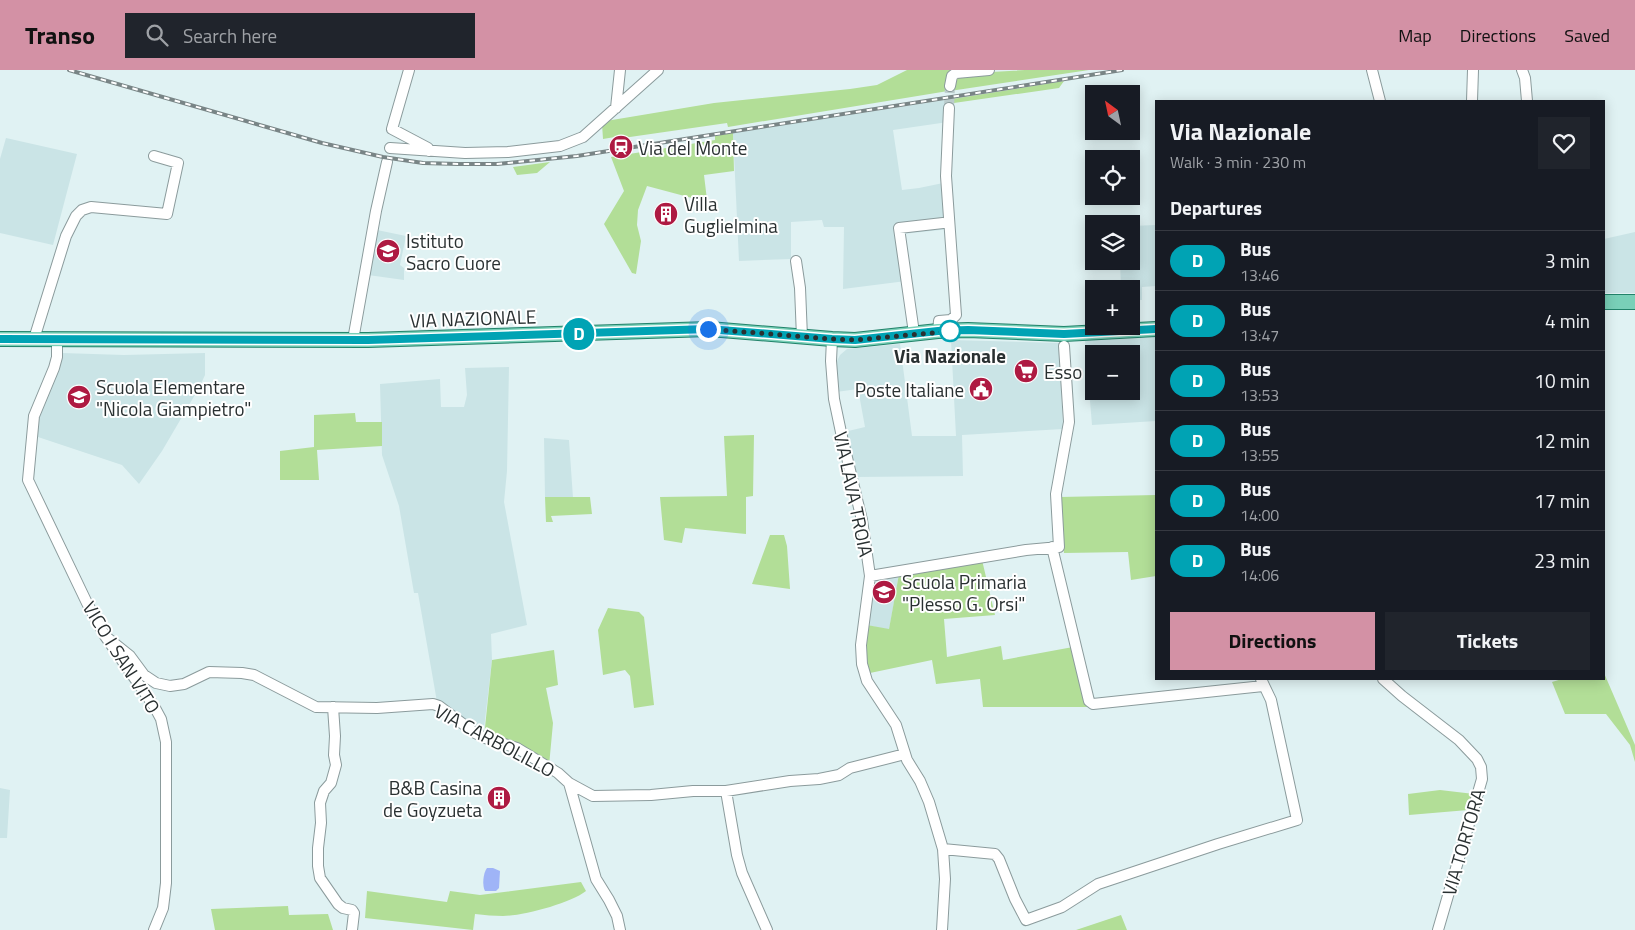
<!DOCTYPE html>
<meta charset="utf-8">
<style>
body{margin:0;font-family:"Titillium Web",sans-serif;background:#20242c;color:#f1f3f6;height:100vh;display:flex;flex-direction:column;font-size:19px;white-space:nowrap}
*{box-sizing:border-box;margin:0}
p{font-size:16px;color:#9ea1a6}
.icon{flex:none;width:28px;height:28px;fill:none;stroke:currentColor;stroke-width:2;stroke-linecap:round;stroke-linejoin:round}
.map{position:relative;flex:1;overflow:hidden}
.sheet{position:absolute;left:1155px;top:30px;width:450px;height:580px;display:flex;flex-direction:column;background:#171b24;border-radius:0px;box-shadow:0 2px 12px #0003}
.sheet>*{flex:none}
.badge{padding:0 10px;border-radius:16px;font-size:18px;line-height:32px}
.needle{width:32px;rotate:327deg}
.controls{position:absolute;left:1085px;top:15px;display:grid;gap:10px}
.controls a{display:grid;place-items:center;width:55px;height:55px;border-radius:0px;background:#171b24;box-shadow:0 2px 12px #0003;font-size:25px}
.you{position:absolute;width:25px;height:25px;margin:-12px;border:4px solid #fff;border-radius:50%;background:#1a73e8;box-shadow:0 0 0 8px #1a73e833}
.map>.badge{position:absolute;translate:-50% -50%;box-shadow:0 0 0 2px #fff}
h2{padding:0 15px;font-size:19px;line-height:45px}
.round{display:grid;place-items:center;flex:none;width:52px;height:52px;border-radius:0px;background:#20242c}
.head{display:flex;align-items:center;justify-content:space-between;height:85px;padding:0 15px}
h1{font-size:24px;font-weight:700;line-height:38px}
.action{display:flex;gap:10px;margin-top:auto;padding:10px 15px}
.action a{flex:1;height:58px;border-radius:0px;background:#d391a5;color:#111;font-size:20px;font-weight:700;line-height:58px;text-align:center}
.action a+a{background:#20242c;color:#f1f3f6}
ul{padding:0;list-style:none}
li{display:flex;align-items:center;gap:15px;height:60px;padding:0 15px;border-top:1px solid #363941}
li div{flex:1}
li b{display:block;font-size:19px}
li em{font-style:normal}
li .badge{min-width:55px;font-weight:700;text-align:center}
header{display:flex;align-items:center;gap:30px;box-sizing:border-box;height:70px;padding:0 25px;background:#d391a5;color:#111}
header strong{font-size:24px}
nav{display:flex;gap:28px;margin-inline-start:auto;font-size:18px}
.search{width:350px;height:45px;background:#20242c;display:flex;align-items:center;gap:12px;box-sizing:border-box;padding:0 18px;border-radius:0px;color:#9ea1a6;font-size:19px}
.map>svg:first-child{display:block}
</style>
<header>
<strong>Transo</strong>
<div class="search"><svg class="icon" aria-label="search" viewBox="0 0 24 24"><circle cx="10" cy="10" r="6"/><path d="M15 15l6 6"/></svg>Search here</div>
<nav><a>Map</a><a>Directions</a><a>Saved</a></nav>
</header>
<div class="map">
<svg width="1635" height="860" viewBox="0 0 1635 860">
<rect width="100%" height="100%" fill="#e0f2f3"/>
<path fill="#cae4e6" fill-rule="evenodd" d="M946 30 948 52 893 60 902 120 919 118 948 112 950 159 902 164 906 211 843 219 844 157H824L822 150 791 152V189L739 191 733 63Z
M6 68 77 84 53 175 0 163V89Z
M1156 155V216L1142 217V230H1131V219H1121L1120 191H1131V156Z
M377 160 406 166 400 195 404 198V210L368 205Z
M1635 162V223H1604V169Z
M1156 267V351L1092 355 1085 271ZM1094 284H1131V321H1094Z
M951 270 1059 273 1063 359 962 365 963 406 857 407 844 362 865 357 858 319 836 322 835 295 840 285 847 279 900 274 912 366H956Z
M62 283 124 285 205 283V305L199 318 162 381 139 414 122 395 35 366 37 352Z
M509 297 507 401 504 432 527 555 491 564 492 590 483 667 437 632 418 523H414L399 436 382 385 380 314 440 309 441 337H464L467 325 465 298Z
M544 368 569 370 573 428 545 427Z
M899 504 889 560 867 555 874 509Z
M0 718 10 720 7 768H0Z"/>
<path fill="#b2de97" d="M907 0H968L949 8 948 21 728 57 727 53 616 69 615 67 603 69 602 54 606 51 714 33 850 19 877 15Z
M1025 0H1089L950 21 952 8 957 4Z
M1064 11 1059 18 947 34 946 30Z
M733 63 734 101 704 105 708 138 692 128 647 116 638 140 637 155 641 171 636 204 632 203 604 154 624 121 611 87 715 70V66Z
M550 92 537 103 517 105 513 97Z
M355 343 356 352H382V376L317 380 319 410H280V381L314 377V345Z
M754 365 753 426 746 427V464L685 458 682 473 664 470 660 427 727 426 724 366Z
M1156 425V506L1131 510 1128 482 1064 483 1060 427Z
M545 427H590L592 444 551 446 553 452H546Z
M770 465H784L787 476 790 519 752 514Z
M982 490 995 545 944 549 947 587 1001 576 1003 590 1073 577 1088 637H983L980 609 936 614 932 590 870 603C865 587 866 572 867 555L889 559 899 504Z
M608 538 639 542 644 547 654 635 634 638 630 606 625 600 603 605 598 560Z
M554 580 558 615 546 618 553 653 549 696 484 667 492 590Z
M1604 603 1635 675V692L1630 675 1606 644H1565L1552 612 1562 609H1604Z
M1440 720 1474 724 1468 740 1409 745 1408 724Z
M581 812 586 821C571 833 523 846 503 846 494 846 485 845 475 844L473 860 365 848 367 821 447 832 450 821 480 825Z
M288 836 289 845 328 844 333 860H215L211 839Z
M1121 845 1127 860H1076Z"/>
<path fill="#9fb4f7" d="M487 798H493L500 801 499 818 496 821H485C482 816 483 803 487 798Z"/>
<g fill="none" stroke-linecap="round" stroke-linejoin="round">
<path stroke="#bbcbcc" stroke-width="10" stroke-dasharray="10 5" stroke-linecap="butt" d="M949 38 950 16"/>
<g stroke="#8b9b9c" stroke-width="12">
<path id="minor" d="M409 0 392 59 428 78 429 81
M1372 0 1380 31
M1522 0 1525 8 1527 31
M950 16 952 6 956 3 989 0
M1472 31 1473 0
M616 38 620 0
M390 78 465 83 508 82 560 76 583 67 658 0
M796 191 800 218 802 267
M938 261 939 251 951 250 956 245 946 106 949 38
M914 263 899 158 943 153
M34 269 66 166 76 146 82 140 91 137 167 144 178 93 154 86
M57 269V287L54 298 34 346 28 410 87 533 105 566 154 636 161 649 166 672V813L163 838 154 860
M832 269 831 291 834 329 842 367 862 450 870 506 861 575 862 594 867 611 896 655 907 690 920 711 929 732 943 779 945 809 942 860
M353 270 376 141 387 92
M1052 477 1089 631 1093 634 1263 616
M870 506 1026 480 1059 477 1056 424 1069 352 1064 276
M105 566 130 586 144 605 156 613 170 616 184 614 209 602 242 603 254 605 316 637 377 638 433 634 439 636 475 663 485 668 517 678 558 703 569 713 593 726 651 725 693 721H726L790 711 819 709 839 705 850 698 905 684
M1383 609 1402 626 1459 670 1477 689 1481 697 1482 709 1438 860
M333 637 335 666 334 685 336 695 331 713 324 721 320 733 321 753 318 778V796L320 808 338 834 343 838 352 840 354 843 352 860
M569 713 596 809 609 830 617 846 620 860
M726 721 737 785 742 803 767 860
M943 779 995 784 999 789 1015 829 1026 850 1062 837 1098 814 1218 774 1297 750 1271 630 1261 609"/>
</g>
<g stroke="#22836a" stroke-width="16">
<path id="major" d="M1604 232H1635
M0 269 368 270 709 259 832 269 855 270 938 261 968 260 1064 264 1156 259"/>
</g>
<use href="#minor" stroke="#fff" stroke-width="10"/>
<use href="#major" stroke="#79d0b8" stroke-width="14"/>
<g stroke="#798586" stroke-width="4">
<path id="rail" d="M69 0 322 73 383 87 423 93 458 94H497L577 86 1122 0"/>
</g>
<use href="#rail" stroke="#fff" stroke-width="2" stroke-dasharray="5.5" stroke-linecap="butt"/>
</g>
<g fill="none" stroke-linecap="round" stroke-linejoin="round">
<g stroke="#fff" stroke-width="11">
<path id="line" d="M0 269 368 270 708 259 832 269 855 270 938 261 968 260 1064 264 1156 259"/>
</g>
<use href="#line" stroke="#00a3b4" stroke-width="8"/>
<path stroke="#293031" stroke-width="5" stroke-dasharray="0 9" d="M708 259 832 269 855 270 953 261H950"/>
</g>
<defs>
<g id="station-disc" transform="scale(1.25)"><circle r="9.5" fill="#ae1a42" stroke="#fff"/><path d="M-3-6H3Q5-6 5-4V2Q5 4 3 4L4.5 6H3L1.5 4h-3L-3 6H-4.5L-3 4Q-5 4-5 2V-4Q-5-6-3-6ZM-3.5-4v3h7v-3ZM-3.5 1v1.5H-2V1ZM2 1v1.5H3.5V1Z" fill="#fff"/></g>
<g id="building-disc" transform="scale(1.25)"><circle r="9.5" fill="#ae1a42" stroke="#fff"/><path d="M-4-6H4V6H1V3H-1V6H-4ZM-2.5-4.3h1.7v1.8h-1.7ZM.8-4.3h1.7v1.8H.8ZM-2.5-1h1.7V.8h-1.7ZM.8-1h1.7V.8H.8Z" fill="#fff"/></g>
<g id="school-disc" transform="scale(1.25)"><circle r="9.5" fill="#ae1a42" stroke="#fff"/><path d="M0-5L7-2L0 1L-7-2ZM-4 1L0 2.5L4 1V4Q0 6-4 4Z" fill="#fff"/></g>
<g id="supermarket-disc" transform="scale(1.25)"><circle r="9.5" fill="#ae1a42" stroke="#fff"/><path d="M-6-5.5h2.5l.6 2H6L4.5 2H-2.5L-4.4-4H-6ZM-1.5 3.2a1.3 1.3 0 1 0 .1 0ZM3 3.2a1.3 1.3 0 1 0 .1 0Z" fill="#fff"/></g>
<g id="civic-disc" transform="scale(1.25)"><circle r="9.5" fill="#ae1a42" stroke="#fff"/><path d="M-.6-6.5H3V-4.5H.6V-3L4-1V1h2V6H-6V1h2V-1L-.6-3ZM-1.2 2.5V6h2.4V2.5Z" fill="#fff"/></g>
</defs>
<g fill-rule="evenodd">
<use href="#station-disc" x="621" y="77"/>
<use href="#building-disc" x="666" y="144"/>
<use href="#school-disc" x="388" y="181"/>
<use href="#supermarket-disc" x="1026" y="301"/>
<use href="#civic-disc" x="981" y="319"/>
<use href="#school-disc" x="79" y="327"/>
<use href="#school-disc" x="884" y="522"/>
<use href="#building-disc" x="499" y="728"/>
</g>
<circle fill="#fff" stroke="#00a3b4" stroke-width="2.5" cx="950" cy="261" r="10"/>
<g text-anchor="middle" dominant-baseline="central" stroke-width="4" stroke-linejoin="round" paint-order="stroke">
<g font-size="19" fill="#293031" stroke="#fff" text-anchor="start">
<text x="638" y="77">Via del Monte</text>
<text x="684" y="133">Villa<tspan x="684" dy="22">Guglielmina</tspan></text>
<text x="406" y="170">Istituto<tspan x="406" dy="22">Sacro Cuore</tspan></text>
<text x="1044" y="301">Esso</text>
<text x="96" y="316">Scuola Elementare<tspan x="96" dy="22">"Nicola Giampietro"</tspan></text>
<text x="964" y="319" text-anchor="end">Poste Italiane</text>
<text x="902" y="511">Scuola Primaria<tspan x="902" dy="22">"Plesso G. Orsi"</tspan></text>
<text x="482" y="717" text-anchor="end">B&amp;B Casina<tspan x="482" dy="22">de Goyzueta</tspan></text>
</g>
<g font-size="19" fill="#293031" stroke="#fff">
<text transform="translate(473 248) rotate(-2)">VIA NAZIONALE</text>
<text transform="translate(854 424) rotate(78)">VIA LAVA TROIA</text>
<text transform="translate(122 587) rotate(58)">VICO I SAN VITO</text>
<text transform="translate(495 670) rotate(28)">VIA CARBOLILLO</text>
<text transform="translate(1463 772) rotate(-74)">VIA TORTORA</text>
</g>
<g font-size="19" font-weight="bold" fill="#293031" stroke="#fff">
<text x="950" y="285">Via Nazionale</text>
</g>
</g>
</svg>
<div class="controls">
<a><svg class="needle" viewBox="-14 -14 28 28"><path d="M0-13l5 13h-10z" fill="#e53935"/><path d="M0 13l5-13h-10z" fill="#9ea1a6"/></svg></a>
<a><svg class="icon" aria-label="locate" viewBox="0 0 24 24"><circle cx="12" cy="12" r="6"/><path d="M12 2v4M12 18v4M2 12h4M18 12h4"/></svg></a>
<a><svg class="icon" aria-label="layers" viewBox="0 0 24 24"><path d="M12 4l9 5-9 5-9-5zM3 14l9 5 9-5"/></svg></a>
<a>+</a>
<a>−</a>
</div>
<div class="you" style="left:708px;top:259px"></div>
<b class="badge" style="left:579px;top:264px;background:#00a3b4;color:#fff">D</b>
<section class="sheet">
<div class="head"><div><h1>Via Nazionale</h1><p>Walk · 3 min · 230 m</p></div><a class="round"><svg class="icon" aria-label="heart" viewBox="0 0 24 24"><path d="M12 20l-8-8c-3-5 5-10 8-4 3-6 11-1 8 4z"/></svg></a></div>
<h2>Departures</h2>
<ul>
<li><span class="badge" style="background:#00a3b4;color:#fff">D</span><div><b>Bus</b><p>13:46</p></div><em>3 min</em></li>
<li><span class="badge" style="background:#00a3b4;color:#fff">D</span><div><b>Bus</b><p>13:47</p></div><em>4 min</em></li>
<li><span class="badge" style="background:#00a3b4;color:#fff">D</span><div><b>Bus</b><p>13:53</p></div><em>10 min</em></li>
<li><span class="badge" style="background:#00a3b4;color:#fff">D</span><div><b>Bus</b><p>13:55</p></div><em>12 min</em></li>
<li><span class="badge" style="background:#00a3b4;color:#fff">D</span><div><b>Bus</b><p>14:00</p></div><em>17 min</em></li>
<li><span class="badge" style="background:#00a3b4;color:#fff">D</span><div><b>Bus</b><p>14:06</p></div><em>23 min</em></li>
</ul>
<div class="action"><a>Directions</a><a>Tickets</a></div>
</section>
</div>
